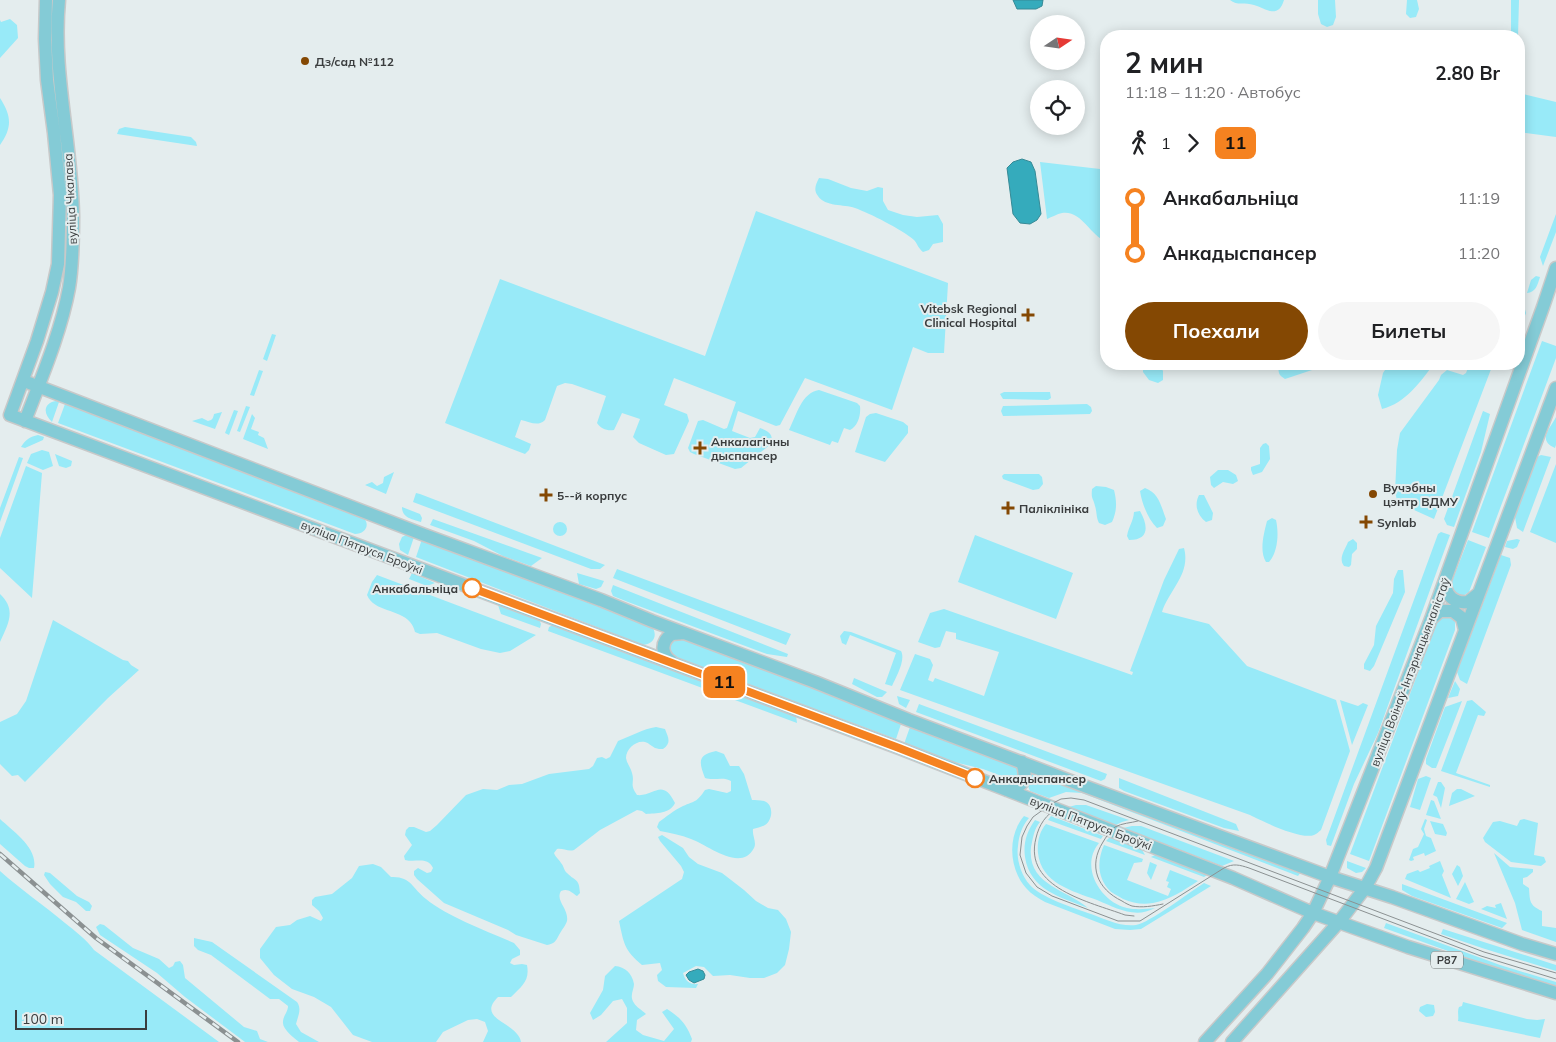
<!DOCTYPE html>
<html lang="ru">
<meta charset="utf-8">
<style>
body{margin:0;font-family:Mulish,sans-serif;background:#f6f6f6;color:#202124;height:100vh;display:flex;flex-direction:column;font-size:19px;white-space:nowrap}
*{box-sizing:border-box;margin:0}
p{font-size:16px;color:#757577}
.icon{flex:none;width:28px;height:28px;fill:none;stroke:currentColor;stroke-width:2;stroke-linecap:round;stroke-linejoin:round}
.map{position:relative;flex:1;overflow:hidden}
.side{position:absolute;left:1100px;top:30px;width:425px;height:340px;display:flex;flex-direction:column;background:#fff;border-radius:20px;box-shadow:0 2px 12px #0003}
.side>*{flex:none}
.badge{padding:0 10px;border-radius:8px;font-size:18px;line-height:32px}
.needle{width:32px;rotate:77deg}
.tools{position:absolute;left:1030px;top:15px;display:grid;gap:10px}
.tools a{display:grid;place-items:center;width:55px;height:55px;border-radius:50%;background:#fff;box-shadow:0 2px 12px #0003;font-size:25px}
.scale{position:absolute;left:15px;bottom:12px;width:132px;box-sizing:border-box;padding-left:5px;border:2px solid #3a3d3e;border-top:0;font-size:14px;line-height:18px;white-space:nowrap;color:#3a3d3e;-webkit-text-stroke:4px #e4edee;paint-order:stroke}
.map>.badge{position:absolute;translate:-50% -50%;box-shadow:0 0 0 2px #fff}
.legs{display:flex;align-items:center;gap:8px;height:55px;padding:0 25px;font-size:16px}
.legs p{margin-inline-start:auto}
.summary{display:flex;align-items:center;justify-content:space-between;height:85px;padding:0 25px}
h1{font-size:28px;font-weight:700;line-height:38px}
.cta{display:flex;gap:10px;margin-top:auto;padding:10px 25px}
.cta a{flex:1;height:58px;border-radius:30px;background:#844803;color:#fff;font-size:20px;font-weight:700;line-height:58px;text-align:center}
.cta a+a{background:#f6f6f6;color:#202124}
ul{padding:0 25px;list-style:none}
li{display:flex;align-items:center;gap:18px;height:55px;font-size:19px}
li i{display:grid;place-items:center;width:8px;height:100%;margin:0 6px;background:currentColor}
li i::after{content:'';width:12px;height:12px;margin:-6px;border:4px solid;border-radius:50%;background:#fff}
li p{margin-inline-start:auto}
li:first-child i{background:linear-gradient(#0000 50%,currentColor 0)}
li:last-child i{background:linear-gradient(currentColor 50%,#0000 0)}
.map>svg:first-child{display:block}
</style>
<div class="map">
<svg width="1556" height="1042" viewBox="0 0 1556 1042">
<rect width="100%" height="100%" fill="#e4edee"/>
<path fill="#98eaf8" d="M1230 0H1284C1278 20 1265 8 1254 5 1245 2 1237 6 1230 0Z
M1318 0H1335L1336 17 1333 25 1327 27 1321 24 1318 14Z
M1407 0H1417L1419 9 1416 17 1410 18 1406 14Z
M1511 0H1519L1518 36H1511Z
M10 19 17 25 18 38 0 58V20L1 22Z
M1519 89 1523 94 1556 102V137L1519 132Z
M0 98C11 115 13 127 0 145Z
M125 127 191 137 196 142 197 146 117 134 119 129Z
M1040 162 1100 169 1106 176V241C1090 236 1082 210 1062 213 1057 214 1052 217 1047 219Z
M819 178 828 179 851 188 867 191 878 187 883 188V201L888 210 903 215 917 217 938 215 943 224V242L933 244 929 250 923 252C918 248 917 243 914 240 903 230 869 213 855 208 844 204 825 207 818 196 813 190 816 184 819 178Z
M756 211 948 283 944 353H928L913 347 892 410 805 378 780 425 776 426 738 411 732 431 750 438 755 437 760 428C769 431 774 435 771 444L741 468 735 469 694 454 690 452 688 448 698 421 703 420 724 429 727 428 736 402 674 378 664 405 687 414 689 421 674 454 666 455 639 443 633 437 640 419 622 413 614 430C607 431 601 429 597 423L606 396 572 384 565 383 557 386 545 420C538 427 530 422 521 420L515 437 531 444 529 450 525 454 445 423 500 279 705 356Z
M1556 214V232L1543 266 1540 257Z
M1536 276 1540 277C1537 286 1536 292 1527 293L1531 280Z
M1521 305 1524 306 1526 313 1522 324 1519 322V312Z
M272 334 276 335 267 361 263 359Z
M1542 341 1556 346V358L1489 538 1472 532Z
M1143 364H1159L1163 371V380L1158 383 1149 380 1143 372Z
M1279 364H1347L1339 370 1315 369 1285 379C1278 375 1278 372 1279 364Z
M1389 364H1434C1420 382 1406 403 1382 409L1378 395 1383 373Z
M1473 364H1493L1434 519 1403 505 1401 506 1397 500 1395 492 1397 450 1400 433 1439 380 1441 375 1447 370 1463 375 1466 373 1469 365Z
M259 370 263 371 254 396 250 395Z
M819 390 857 403 860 406C861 415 858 426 850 430L844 428 838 443 832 441 830 445 789 430C796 416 802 392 819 390Z
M1004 392H1050L1051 398 1048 400 1003 399 1000 394Z
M56 401 59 402 52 422C43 414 43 403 56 401Z
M65 404 363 517C371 525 365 534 355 534L58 423Z
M1087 404 1091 407 1092 411 1090 414 1003 416 1001 411 1003 406Z
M246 406 250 407 240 432 237 431Z
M234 410 238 411 229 435 225 433Z
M1483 411 1490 414 1481 452 1454 527 1447 525 1444 519Z
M222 412 215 429 192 421 202 418 208 421C212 420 213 419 214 414Z
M876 413 903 422 908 426V433L885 462 855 452 866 417 870 414Z
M252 414 255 418 251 429 259 432 258 435 264 438 268 449 243 439Z
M1556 417V445L1555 448C1537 440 1550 429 1556 417Z
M38 435 44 437 43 440 25 448 21 447C26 439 30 437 38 435Z
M1266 443 1269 446 1270 459 1262 472 1253 475 1251 470V467L1260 464V448L1263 444Z
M42 450 49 452 53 466 43 470 27 463 31 454Z
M55 454 72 461 71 466 66 468 59 466Z
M1541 455 1551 457 1523 532 1517 528 1515 517 1537 457Z
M19 457 23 458 0 522V508Z
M1556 464V543L1530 532Z
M26 466 42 473 32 598 0 568V538Z
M1218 470H1228L1236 475 1238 481 1233 484 1223 482 1214 488 1211 485 1210 477Z
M394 472 386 494 365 485 372 482 377 486 383 483 384 477Z
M1004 474H1039L1042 477 1043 484 1039 489 1033 490 1003 479 1002 476Z
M1096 486 1106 487 1114 490C1117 502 1117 511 1112 522L1105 525 1099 523C1096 517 1097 512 1095 506 1093 497 1091 500 1092 489Z
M1145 488C1159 493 1161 506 1166 519L1163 526 1157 528C1148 519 1142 504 1140 491Z
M416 493 420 494 605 565 600 569H591L413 502Z
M1199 495H1204L1213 513 1212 520 1206 522C1197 515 1194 505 1199 495Z
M402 507 420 514 422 518 421 522C412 519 402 518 402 507Z
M1140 511C1148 525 1150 540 1129 540L1127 536C1129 525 1133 523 1134 512Z
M1272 518 1276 520C1279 533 1278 552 1269 562H1266C1259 551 1264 533 1267 521Z
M433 519 542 558 531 566 503 556 474 541 430 525Z
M553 529a7 7 0 1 1 14 0a7 7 0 1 1-14 0Z
M1441 532 1450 535 1378 733 1354 784 1331 846 1327 845 1326 840 1438 534Z
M406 535 414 537 408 555 400 550 399 544 402 537Z
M975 535 1073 573 1056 619 958 582Z
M422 539 651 625C658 634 655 644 643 645L416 557Z
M1353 539 1357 543V549L1352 554 1351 565 1349 567 1344 566C1338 558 1345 550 1348 542Z
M1517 539 1520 540 1517 547 1513 549 1505 547 1507 541Z
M1468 540 1486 547 1469 592 1463 596H1456L1451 591V584Z
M1184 548C1191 574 1169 590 1162 612L1209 624 1247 666 1336 700 1350 751 1321 830C1318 832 1317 834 1314 835 1301 840 1262 821 1250 815L900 690 915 654 930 659 933 665 928 680 933 682 935 678 984 696 999 652 956 639V633L946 631 940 647 935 648 918 642 930 613 944 609 1132 675 1133 672 1130 671 1164 580 1179 549Z
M1501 555 1510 558 1511 565 1467 684 1460 680 1457 672Z
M617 569 791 634 786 645 613 578Z
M1398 570H1403L1405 592 1374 666 1370 671 1364 669V664L1374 645 1376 626 1393 593 1394 579Z
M412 573 435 583 427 586 409 579Z
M577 573 604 581 601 587 596 589 579 584Z
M377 575 536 635 510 651 500 653 481 649 437 633 420 634 415 632C414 629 413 625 410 622 399 609 374 612 367 595L372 582Z
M613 585 788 654 787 657 767 654 628 602 613 596 611 591Z
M0 594C17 610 8 624 0 642Z
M498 605 509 607 538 617 541 624 540 628 501 614Z
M1444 616 1451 617 1455 622V630L1369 861 1350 854 1437 622Z
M53 620 123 660 128 661 131 665 139 670 108 698 25 782 18 775 12 776 0 764V722L17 714 26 701Z
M553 625H559L796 715 797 723 548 631 549 627Z
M844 631 851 632 901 651C906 660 896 677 892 686L885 684 896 653 850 635 846 645 842 643 840 636Z
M683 638 902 721 896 739 673 657 669 653 670 641Z
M854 678 887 692 882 697H877L852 684Z
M1455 681 1460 689 1458 696 1448 698Z
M897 696 910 700 906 708 899 704Z
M1340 700 1358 706 1363 703 1368 705 1352 745Z
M1472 700 1486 712 1484 716 1478 715 1456 773 1490 785V787L1441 771 1467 701Z
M1462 701 1436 768H1432L1426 764V759L1445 707Z
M919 704 1107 774 1105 779 1101 781 916 712Z
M656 727 665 729C668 737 672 743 663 749 660 749 658 749 655 748 651 746 649 743 645 742 636 740 626 749 626 758 627 764 631 768 632 773 635 783 629 784 637 795 654 797 662 777 675 803 670 814 656 813 646 814L642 811 637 810 600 830 574 850C568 852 563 848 557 849L554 853C556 858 558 858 561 863 564 866 564 871 567 873 576 882 579 878 580 893L577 896C571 892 568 888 561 891 555 901 569 908 567 921 566 925 561 931 559 935 556 941 554 944 547 945L516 935 508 930 444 903 417 879 414 875V871L418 868 427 873 431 872 433 868C427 856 416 863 405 860L404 856 412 845 405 835 406 830 409 827H414L426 832 430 831 437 825 466 795 483 789 497 790 509 785 522 784 549 774 589 769 593 766 597 758 602 757 606 759 610 757 618 741C631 736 643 729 656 727Z
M910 727 1017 766 1021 772 1016 781 1012 780 983 769 954 762 904 744Z
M716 751 724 754 730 766H739L744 774 752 800C755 800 760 800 764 801 774 804 773 820 765 825 762 827 757 828 753 829 752 836 757 842 754 848 741 873 708 845 691 839 681 835 670 833 660 831L657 827 659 822C666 817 674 810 683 806 695 801 697 802 705 790L709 789 727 793 731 791V781C723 776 714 781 705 778 699 762 697 755 716 751Z
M1028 769 1301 872 1298 876 1082 793 1066 792 1049 798 1030 791 1027 784Z
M1426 776 1431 778 1420 810 1410 807 1418 779Z
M1119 778 1236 824 1239 831 1224 828 1124 791 1119 788Z
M1438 782H1441L1445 788 1441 808 1437 797 1433 795Z
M1457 789H1461L1475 796 1449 806 1452 793Z
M1431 800 1434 801 1441 819 1426 815Z
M1076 805H1086L1129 820 1122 822 1114 826 1065 808Z
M1024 816 1029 818C1022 826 1019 835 1018 846 1016 859 1021 875 1030 885 1040 897 1076 909 1091 914 1105 919 1120 927 1136 925 1149 923 1190 892 1204 883L1211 886 1141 929 1130 930 1115 929 1045 902C1038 898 1031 894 1026 888 1009 869 1007 836 1024 816Z
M1051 816 1103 836 1101 839 1048 820Z
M0 819C13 831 38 848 34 868H29L25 866 0 844Z
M1425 819 1427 820 1424 829 1426 836 1431 838 1436 851 1425 856 1424 853 1413 857 1414 860 1411 861 1409 860 1413 849 1418 847 1424 834 1421 829Z
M1524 819 1538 823 1534 855 1544 857 1546 862 1541 866 1511 862 1485 842 1483 838 1493 822 1500 821 1517 826 1520 820Z
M1035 820 1040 822C1034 829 1033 838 1031 847 1027 885 1066 889 1088 908 1060 897 1030 890 1025 857 1023 843 1027 831 1035 820Z
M1430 821 1443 824 1447 833 1446 836 1435 834Z
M1046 824 1099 843C1079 867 1101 902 1127 908 1136 910 1146 909 1155 908 1135 919 1116 908 1097 900 1072 891 1041 883 1038 853 1037 843 1039 832 1046 824Z
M1132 826H1141L1234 861 1222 866 1123 828Z
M662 835 683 848 689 857 698 864 722 873 744 890 756 901 768 908 778 910 786 919 791 932 789 949 785 965 777 973 764 978H750L730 975 713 976 704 967 696 966 683 973C685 981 690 985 698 984L696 988 666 987 658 981 657 975 662 970 660 963 642 965C624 950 624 944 619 921L682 879 684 872 681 866 660 841 658 837Z
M1109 838H1112L1141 848 1145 855 1106 841Z
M1104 845 1143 859 1142 862 1134 863 1127 880 1168 896 1171 889 1167 887 1169 882 1166 881 1170 870 1198 881C1184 890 1170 900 1153 903 1142 905 1133 903 1123 899 1119 896 1113 894 1110 891 1097 877 1097 861 1104 845Z
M1494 853 1510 867 1533 869V872L1527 877 1523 878V884L1529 888C1530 901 1529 905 1542 911V926L1556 928V942L1522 930 1515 903Z
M1155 855H1160L1209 874 1204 877 1151 857Z
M1347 861 1366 868 1362 872 1356 873 1347 868Z
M1440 861 1444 871 1442 875 1451 898 1405 879 1407 874 1418 870 1420 872 1430 868 1429 866Z
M1150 862 1157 865 1151 880 1147 873Z
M373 864 381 867 391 877C411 876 412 888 426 899 448 917 487 931 514 943L520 950V955L512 959 510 963 514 965 522 964 527 965C530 981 522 986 511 997H498C475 1020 518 1022 521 1042H483L488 1031 485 1022 477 1019 468 1020 443 1032 436 1042H372L353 1035 331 1007 314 997 292 989 274 975 260 958V949L276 927 290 925 297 920 310 916 321 921 323 918 319 911 312 905V900L315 897 332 894 352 878 359 866Z
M1457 865 1460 867 1463 876 1458 886 1452 874Z
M0 871C21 890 44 905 65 923 75 931 86 939 94 950L219 1042H0Z
M45 872 50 873 77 896 89 902 92 906 90 911H86L76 902 63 897 50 884 44 875Z
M1465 882 1474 902 1469 904 1456 899Z
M1402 884 1507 923 1502 928 1412 896 1402 890Z
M1501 903 1507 919 1481 909 1487 906 1496 908 1495 905Z
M1386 923 1500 965 1556 982V986L1498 969 1384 928Z
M100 924 104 925 133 948 159 959 169 968 173 966 175 962 180 961 183 965 185 978 244 1027 257 1031 260 1039 268 1042H245L185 997 157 973 100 935 96 927Z
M1443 929 1556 965V971L1482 948 1441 934Z
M194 938 212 942 297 1002C302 1009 298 1016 296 1024L301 1032 319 1042H299C294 1038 282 1029 283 1022 283 1016 288 1012 288 1006L279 999H270L211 955 198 950 194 946Z
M615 966C625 967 632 973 634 984 634 990 629 996 634 1003 636 1007 642 1010 646 1014L637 1020 636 1030 643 1035 664 1041 674 1029 662 1012 667 1009C680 1017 687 1025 692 1039L691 1042H606L627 1023V1008L622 999 613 1001 601 1015 593 1020 590 1013 603 990 605 976Z
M1463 1002 1527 1019 1537 1020 1545 1019 1540 1038 1458 1021C1459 1016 1457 1012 1459 1007L1462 1006Z
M1427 1004 1434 1005 1435 1012 1433 1016 1426 1017 1419 1011 1420 1007Z"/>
<path fill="#35abbc" stroke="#368a96" d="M1013 0H1043L1042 6 1036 9H1017Z
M1022 159 1031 162 1035 171 1041 214 1037 220 1030 224 1020 223 1013 214 1007 168 1013 162Z
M698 969 703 971 705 975 704 979 694 983 689 980 686 975 689 972Z"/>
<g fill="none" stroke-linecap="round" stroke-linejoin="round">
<g stroke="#c8c9c9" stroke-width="15">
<path id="major" d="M46 0 45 39 47 80 54 133 60 195 58 264 52 292 37 341 10 415 899 748 1233 878 1313 913 1408 947 1556 993
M24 381 422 534 601 600 652 621 815 682 909 720 1068 780 1330 877 1392 897 1522 944 1556 954
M25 421C41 379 61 332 69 288 73 264 73 239 73 216 72 143 52 72 59 0
M1445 582C1445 595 1454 604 1468 602L1478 594
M1431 619 1440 611H1453L1462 618 1465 630
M672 662C660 654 661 641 672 634L684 633
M1007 790C1024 787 1028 779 1022 762
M1205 1042 1267 974 1303 928 1313 913 1330 877 1431 619 1543 307 1556 268
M1232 1042 1339 922 1365 888 1376 868 1556 388"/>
</g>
<use href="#major" stroke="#84cbd6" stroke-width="12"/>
<path stroke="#8b9192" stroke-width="1" d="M1058 808C1046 814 1039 825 1036 838 1023 888 1090 902 1125 915L1134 916
M1138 821C1131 823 1122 823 1115 827 1110 831 1106 837 1103 842 1088 866 1097 889 1122 901 1125 903 1129 905 1132 906 1142 908 1153 906 1163 904
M1556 973 1484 952 1084 800 1071 798 1061 799 1051 804 1033 817 1027 826 1022 837 1020 855 1026 873 1037 887 1052 896 1118 921H1140L1224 868C1233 863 1240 865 1249 868L1481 956 1556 979"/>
<g stroke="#8b9192" stroke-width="4.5">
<path id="rail" d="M0 854 96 938 238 1042"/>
</g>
<use href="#rail" stroke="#e4edee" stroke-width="2.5" stroke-dasharray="8" stroke-linecap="butt"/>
</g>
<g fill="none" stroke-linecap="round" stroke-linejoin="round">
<g stroke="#fff" stroke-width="11">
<path id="line-1" d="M472 588 899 748 975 778"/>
</g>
<use href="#line-1" stroke="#f58220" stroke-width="8"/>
</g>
<g fill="#844803" stroke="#e4edee" stroke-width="2">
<circle cx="305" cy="61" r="5"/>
<path d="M1025.5 307.5h5v5h5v5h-5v5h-5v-5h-5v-5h5z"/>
<path d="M697.5 440.5h5v5h5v5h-5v5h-5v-5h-5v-5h5z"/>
<circle cx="1373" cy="494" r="5"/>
<path d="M543.5 487.5h5v5h5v5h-5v5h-5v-5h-5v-5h5z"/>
<path d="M1005.5 500.5h5v5h5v5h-5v5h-5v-5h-5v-5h5z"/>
<path d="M1363.5 514.5h5v5h5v5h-5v5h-5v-5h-5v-5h5z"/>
</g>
<g fill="#fff" stroke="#f58220" stroke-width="2.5">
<circle cx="472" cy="588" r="9"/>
<circle cx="975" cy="778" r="9"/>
</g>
<g text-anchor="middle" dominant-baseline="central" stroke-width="4" stroke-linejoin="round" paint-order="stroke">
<rect fill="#e4edee" stroke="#6d7273" stroke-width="1" x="1431" y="951.5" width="32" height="17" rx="4"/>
<g font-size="11" font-weight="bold" fill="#3a3d3e">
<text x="1447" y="960">Р87</text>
</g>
<g font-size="12" font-weight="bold" fill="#3a3d3e" stroke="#e4edee" text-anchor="start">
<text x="315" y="61">Дз/сад №112</text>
<text x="1017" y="308" text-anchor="end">Vitebsk Regional<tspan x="1017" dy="14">Clinical Hospital</tspan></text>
<text x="711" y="441">Анкалагічны<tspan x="711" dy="14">дыспансер</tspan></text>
<text x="1383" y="487">Вучэбны<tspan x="1383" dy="14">цэнтр ВДМУ</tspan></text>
<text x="557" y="495">5--й корпус</text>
<text x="1019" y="508">Паліклініка</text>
<text x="1377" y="522">Synlab</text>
</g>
<g font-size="12" fill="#3a3d3e" stroke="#e4edee">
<text transform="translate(70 199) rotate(-93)">вуліца Чкалава</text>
<text transform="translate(362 547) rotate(21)">вуліца Пятруся Броўкі</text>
<text transform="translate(1410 672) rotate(-69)">вуліца Воінаў-Інтэрнацыяналістаў</text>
<text transform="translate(1091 823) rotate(21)">вуліца Пятруся Броўкі</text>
</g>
<g font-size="12" font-weight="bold" fill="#3a3d3e" stroke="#e4edee" text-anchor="end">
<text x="458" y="588">Анкабальніца</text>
<text x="989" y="778" text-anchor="start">Анкадыспансер</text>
</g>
</g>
</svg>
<div class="tools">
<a><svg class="needle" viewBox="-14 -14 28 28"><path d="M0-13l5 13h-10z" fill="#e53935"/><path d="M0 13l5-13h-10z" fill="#757577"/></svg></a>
<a><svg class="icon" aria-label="locate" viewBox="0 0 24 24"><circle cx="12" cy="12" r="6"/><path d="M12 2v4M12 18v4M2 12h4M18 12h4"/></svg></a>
</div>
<div class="scale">100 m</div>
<b class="badge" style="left:724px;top:682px;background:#f58220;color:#111">11</b>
<section class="side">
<div class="summary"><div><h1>2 мин</h1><p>11:18 – 11:20 · Автобус</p></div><b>2.80 Br</b></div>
<div class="legs"><svg class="icon" aria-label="walk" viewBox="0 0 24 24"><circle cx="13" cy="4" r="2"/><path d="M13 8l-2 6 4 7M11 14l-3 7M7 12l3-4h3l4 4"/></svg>1<svg class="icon" aria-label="forward" viewBox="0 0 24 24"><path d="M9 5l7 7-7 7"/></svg><b class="badge" style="background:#f58220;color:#111">11</b></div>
<ul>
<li><i style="color:#f58220"></i><b>Анкабальніца</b><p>11:19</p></li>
<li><i style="color:#f58220"></i><b>Анкадыспансер</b><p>11:20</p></li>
</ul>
<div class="cta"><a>Поехали</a><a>Билеты</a></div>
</section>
</div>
